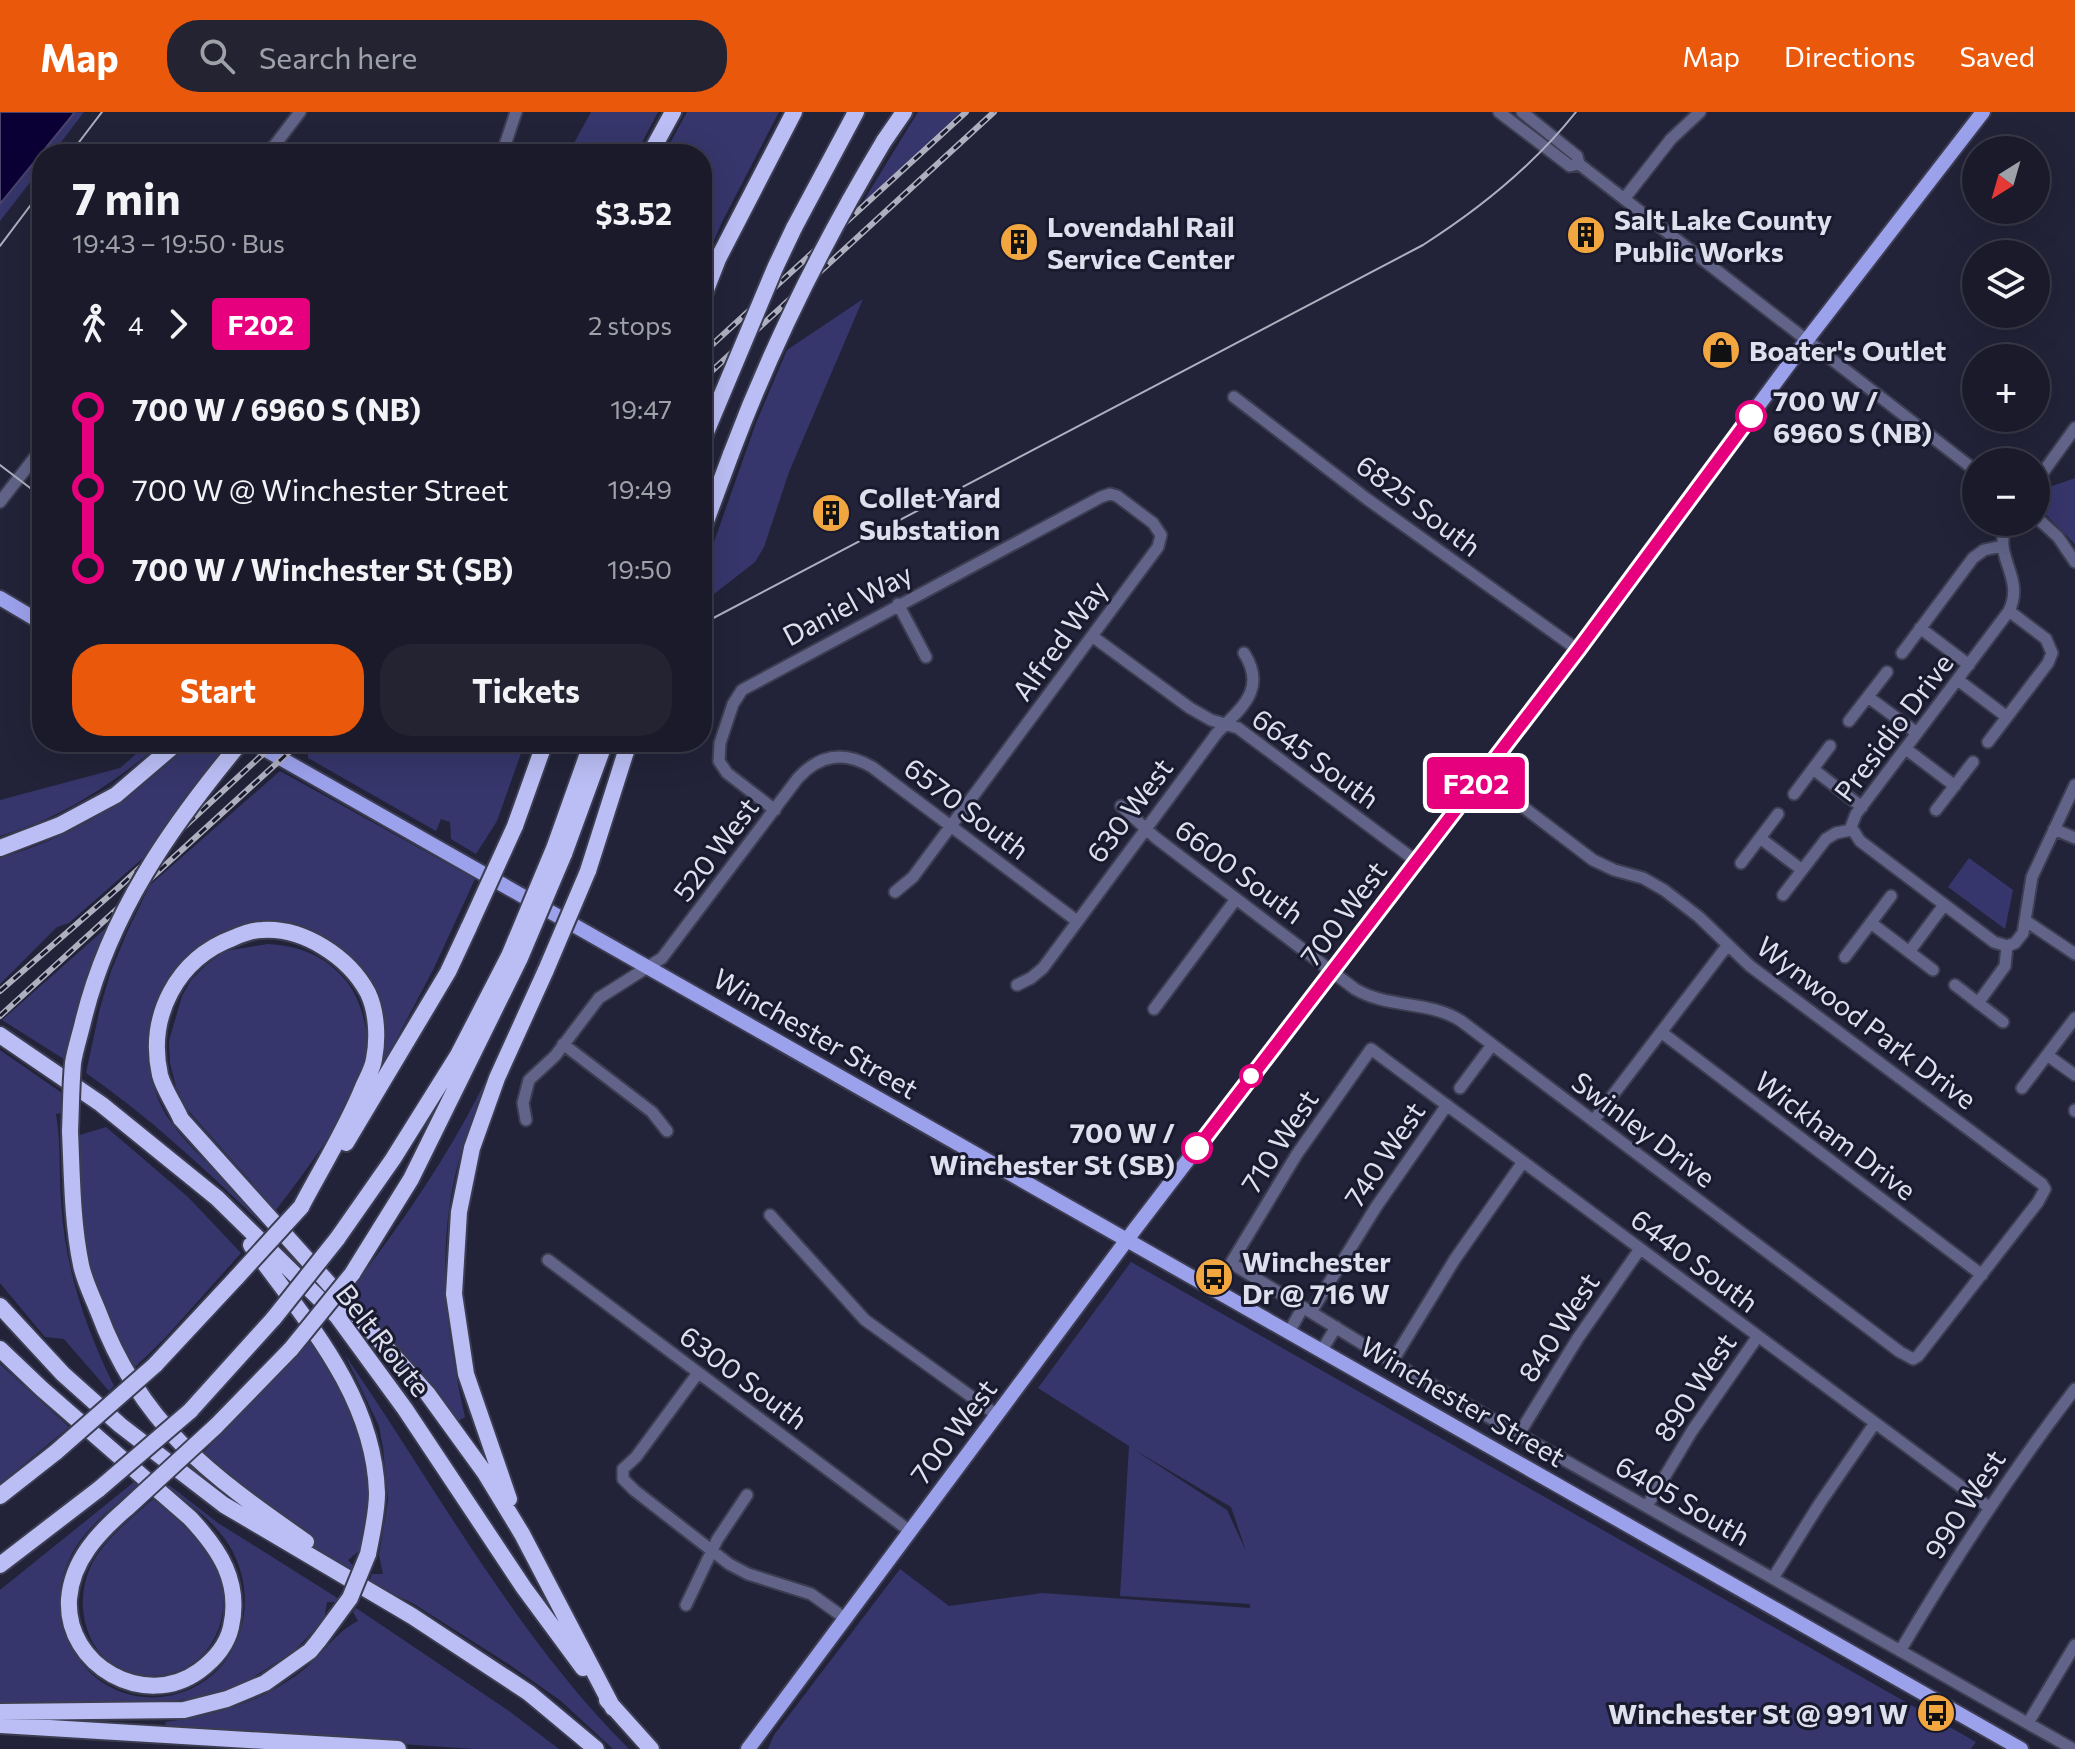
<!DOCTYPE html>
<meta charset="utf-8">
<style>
body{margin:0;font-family:Commissioner,sans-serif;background:#232332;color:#f1f3f6;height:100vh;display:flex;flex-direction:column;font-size:30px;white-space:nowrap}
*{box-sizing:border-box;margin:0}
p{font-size:26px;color:#9fa1a8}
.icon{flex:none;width:44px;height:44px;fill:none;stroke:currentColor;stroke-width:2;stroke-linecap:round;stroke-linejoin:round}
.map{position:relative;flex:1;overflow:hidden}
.drawer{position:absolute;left:32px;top:32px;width:680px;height:608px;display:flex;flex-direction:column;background:#1a1a2a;border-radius:32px;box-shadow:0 8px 32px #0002,0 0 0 2px #383847}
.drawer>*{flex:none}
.badge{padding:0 16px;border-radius:6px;font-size:28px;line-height:52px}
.needle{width:52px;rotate:217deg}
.fabs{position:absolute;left:1962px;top:24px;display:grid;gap:16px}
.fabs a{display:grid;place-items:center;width:88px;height:88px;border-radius:50%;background:#1a1a2a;box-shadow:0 8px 32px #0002,0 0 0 2px #383847;font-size:40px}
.map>.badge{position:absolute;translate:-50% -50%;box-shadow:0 0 0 4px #fff}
.legs{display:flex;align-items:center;gap:12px;height:88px;padding:0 40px;font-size:26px}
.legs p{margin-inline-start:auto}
.summary{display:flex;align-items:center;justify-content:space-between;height:136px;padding:0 40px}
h1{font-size:44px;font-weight:700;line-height:60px}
.action{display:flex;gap:16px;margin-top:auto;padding:16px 40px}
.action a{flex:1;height:92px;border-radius:32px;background:#ea580c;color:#fff;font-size:32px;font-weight:700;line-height:92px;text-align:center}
.action a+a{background:#232332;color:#f1f3f6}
ul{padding:0 40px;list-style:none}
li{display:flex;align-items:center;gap:28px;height:80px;font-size:30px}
li i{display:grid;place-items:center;width:12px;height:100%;margin:0 10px;background:currentColor}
li i::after{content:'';width:20px;height:20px;margin:-10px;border:6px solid;border-radius:50%;background:#1a1a2a}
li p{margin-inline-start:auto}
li:first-child i{background:linear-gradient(#0000 50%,currentColor 0)}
li:last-child i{background:linear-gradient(currentColor 50%,#0000 0)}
header{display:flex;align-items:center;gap:48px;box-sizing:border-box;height:112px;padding:0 40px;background:#ea580c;color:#fff}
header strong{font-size:38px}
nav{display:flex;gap:44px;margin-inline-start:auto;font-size:28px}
.search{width:560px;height:72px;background:#232332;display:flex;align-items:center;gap:20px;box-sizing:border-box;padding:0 28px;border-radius:32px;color:#9fa1a8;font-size:30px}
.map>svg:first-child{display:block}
</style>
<header>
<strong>Map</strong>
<div class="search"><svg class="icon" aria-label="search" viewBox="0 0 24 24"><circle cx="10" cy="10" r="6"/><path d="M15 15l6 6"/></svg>Search here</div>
<nav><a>Map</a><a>Directions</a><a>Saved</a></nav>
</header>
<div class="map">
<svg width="2075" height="1637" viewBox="0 0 2075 1637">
<rect width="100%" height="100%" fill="#222338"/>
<path fill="#36366c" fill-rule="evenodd" d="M0 0H84L52 42H42V55L0 109Z
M591 0H658L636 42H568Z
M687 0H779L722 110 702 157V42H664Z
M918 0H961L861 93Z
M863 187 789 360 764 435 755 450 714 482 702 468V464L756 311 787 238Z
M2075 366V433C2065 419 2041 402 2036 388L2041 378Z
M150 630H163C113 671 63 706 0 724V688L120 656Z
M192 630 230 631 186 684 143 746 69 811 57 815 0 872V746C79 723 133 685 192 630Z
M308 630H525L497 709 476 742 451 727 450 710 441 707 436 719 308 646Z
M280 659 475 767 433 858 380 958 375 886 304 820C285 821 220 824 207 830 148 862 133 947 166 1003 183 1030 206 1049 228 1071 241 1084 253 1098 266 1111L264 1114C207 1059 151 1006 86 961L100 896 111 859 128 818 150 773Z
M1969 746 2013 778 2005 817 1948 775Z
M106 816 85 875 67 949 2 908Z
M268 832C301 834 326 844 347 870 364 892 372 931 364 958 361 967 355 977 351 985 330 1028 301 1065 273 1102L256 1085 253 1072 186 996 176 975 170 951 169 929 182 884 191 868 206 853 224 839Z
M541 843 544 844C515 909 481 973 461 1041 435 1129 445 1217 465 1305L458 1309 411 1251 347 1183C397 1118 444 1051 481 978 503 934 522 888 541 843Z
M0 938 62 981 61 1001 56 1002C61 1031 59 1060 61 1090 65 1156 85 1215 114 1274L109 1279 64 1227 45 1225 0 1171Z
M106 1015 188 1085 241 1141 166 1225 129 1261C119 1237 106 1212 98 1187 82 1134 78 1078 80 1023Z
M1131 1150 1976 1630 1971 1637H768L774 1623 900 1457 949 1494 1042 1481 1250 1496V1492L1120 1484 1129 1334 1038 1276ZM1133 1337 1231 1395 1246 1439 1227 1398Z
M312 1227C356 1294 380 1357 360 1438L348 1448 354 1455 352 1460 277 1412 196 1348Z
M345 1243C436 1375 515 1523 629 1637H613L561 1589 510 1553 414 1492 369 1470 372 1462H383L379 1443 388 1388 383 1336 379 1314Z
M0 1252 69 1315 0 1372Z
M134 1370 138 1373C112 1397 84 1415 69 1448 39 1512 87 1592 161 1585 236 1577 266 1493 229 1433 213 1408 189 1392 167 1375L169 1373 218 1411 339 1487 336 1490H327L324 1508 294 1539 246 1570 206 1585 160 1590 0 1592V1478Z
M153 1387C174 1405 199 1424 213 1448 240 1497 213 1563 152 1564 90 1564 67 1496 94 1448 108 1424 133 1405 153 1387Z
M356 1496 509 1599 559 1637H475L166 1616 165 1610C217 1603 267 1589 308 1554 327 1537 335 1521 358 1509L353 1500Z"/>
<path fill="#0b0035" stroke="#4a436c" stroke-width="2" d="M0 0H75L0 92Z"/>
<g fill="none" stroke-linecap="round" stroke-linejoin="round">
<g stroke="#3c3d51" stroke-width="15">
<path id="minor" d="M1499 0 1570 54 1579 52
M1522 0 1577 44 1579 52 1976 359
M268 42 300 0
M502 42 516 0
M1624 87 1671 27 1700 0
M1234 285 1367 387 1578 538
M2036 370 2075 316
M0 390 42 336
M2036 405 2058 425 2075 450
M898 492 926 545
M1920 516 1969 553
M1092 524 1190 596 1211 608 1238 616 1416 749
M1902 541 1973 446 1984 438 2002 434
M1958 568 2007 605
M1868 585 1917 621
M1849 609 1887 560
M1988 630 2048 551 2052 541 2046 527 2009 499
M1906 637 1955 674
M1813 657 1862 695
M1794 682 1830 634
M1121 694 1156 726 1355 877C1389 897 1428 888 1461 909L1900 1240 1913 1247 1918 1244 2038 1090 2045 1077 2042 1072 1750 854 1699 805 1664 778 1643 766 1614 758 1593 748 1481 663
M775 698 727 661 719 649 720 631 733 592 742 578 1101 385 1110 382 1117 384 1153 411 1161 423 1158 435 913 765 895 780
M1936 698 1973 650
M2054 717 2075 726
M1760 726 1802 758
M1741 751 1778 702
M1783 783 1826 727 1836 721 1851 718
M2026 809 2075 842
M1871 811 1933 858
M2007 834 1994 830 1860 729 1851 715 1856 702 2009 499C2026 464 1990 444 2008 410
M2007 834 2015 831 2023 821 2032 765 2075 673
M1909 840 1944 793
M1845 845 1891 784
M1017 873 1031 866 1043 856 1217 621C1242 595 1267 577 1244 541
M1955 873 2003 910
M1978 891 2005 854 2007 834
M1154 897 1236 787
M1661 920 1982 1163
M563 932 652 1000 667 1019
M2047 943 2075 963
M1460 976 1492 933
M2022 976 2075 906
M2075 999V998
M526 1008 523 991 529 968 555 944 599 886 662 846 798 666C820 642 844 639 872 655L1077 809
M1593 1009 1727 834
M770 1103 865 1208 997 1303
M548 1148 911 1420
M1311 1200 1376 1095 1447 993
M1289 1220 1303 1195
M1322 1238 1336 1215
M1392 1250 1455 1147 1523 1050
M698 1261 636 1345 623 1357V1367L634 1378 729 1452 748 1462 811 1482 846 1507
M1519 1322 1578 1226 1640 1137
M1647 1394 1692 1319 1758 1224
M1990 1396 1371 937 1297 1042 1231 1151 1392 1250 2073 1637
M1773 1466 1820 1391 1875 1311
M686 1493 717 1428 747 1383
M1900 1539C1954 1448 2011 1360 2075 1277
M2028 1611 2075 1533"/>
</g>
<g stroke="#3c3d51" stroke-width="18">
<path id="major" d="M0 486 42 511
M252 630 2021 1637
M748 1637 1135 1117 1578 538 1806 229 1983 0"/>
</g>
<g stroke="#3c3d51" stroke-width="20">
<path id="highway" d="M884 29 904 0
M650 42 673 0
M794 116 856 0
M702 188 718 147 794 0
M702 420 731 342
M515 714 545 630
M555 734 592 630
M0 736 60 713 116 683 178 630
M564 742 605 630
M588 759 629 630
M0 923 101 992 217 1086 337 1204 405 1297 524 1476 583 1556
M70 1019C72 1063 72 1109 81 1153 84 1168 92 1184 98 1199 140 1313 210 1363 306 1430
M346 1031 448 860 469 815
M301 1095C322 1055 346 1017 363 975 367 966 373 956 374 947 378 927 377 900 368 881 349 845 303 815 262 818 253 818 242 822 233 826 177 847 147 904 160 963 164 978 175 993 181 1007L427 1281 485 1361 522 1422 613 1596
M337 1127 393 1047 458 943 509 844
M251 1133C305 1208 374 1283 377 1381 377 1401 372 1422 368 1442
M352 1162 411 1067 520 846
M0 1194 63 1262 120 1313 224 1393 412 1504 529 1581 596 1637
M0 1237 42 1277 190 1406C220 1438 241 1470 231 1515 227 1533 214 1548 199 1559 145 1598 65 1554 69 1487 72 1448 99 1420 127 1396
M155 1253 237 1165
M190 1299 274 1206
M216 1314 291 1237
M0 1384 56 1340
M509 1387 466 1262 454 1182 459 1100 472 1036 497 966 546 858
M0 1453 99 1377
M607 1588 651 1637
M0 1600 184 1598 227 1587 265 1571 310 1539 319 1528
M0 1613 398 1637"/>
</g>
<use href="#minor" stroke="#616488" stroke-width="11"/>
<use href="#major" stroke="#9ca1ec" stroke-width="14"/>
<use href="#highway" stroke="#babef5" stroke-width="16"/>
<path stroke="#aeb0c0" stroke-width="2" d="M70 42 102 0
M0 134 42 78
M0 353 42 385
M702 512 1423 133C1481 96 1533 54 1576 0"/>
<g stroke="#aeb0c0" stroke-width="6">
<path id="rail" d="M702 242 966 0
M702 268 994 0
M0 879 118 776 276 630
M0 904 300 630"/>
</g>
<use href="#rail" stroke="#191a2e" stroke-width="3" stroke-dasharray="9" stroke-linecap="butt"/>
<g stroke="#3c3d51" stroke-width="20" stroke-linecap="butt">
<path id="highway-bridge" d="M702 330 775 156 794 116
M731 342C772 233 824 129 884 29
M469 815 515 714
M509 844 555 734
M520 846 564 742
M546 858 588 759
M70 1019C71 997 71 974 73 951 75 938 80 923 83 910 109 802 171 714 241 630
M237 1165 301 1095
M274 1206 337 1127
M291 1237 352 1162
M56 1340 155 1253
M99 1377 190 1299
M127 1396 216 1314
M319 1528 350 1486 368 1442"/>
</g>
<use href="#highway-bridge" stroke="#babef5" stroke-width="16"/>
</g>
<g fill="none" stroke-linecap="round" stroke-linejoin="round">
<g stroke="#fff" stroke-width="18">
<path id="line-1" d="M1197 1036 1578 538 1751 304"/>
</g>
<use href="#line-1" stroke="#e6007e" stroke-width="12"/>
</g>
<defs>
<g id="building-disc" transform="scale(2)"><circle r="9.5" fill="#f1a640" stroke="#191a2e"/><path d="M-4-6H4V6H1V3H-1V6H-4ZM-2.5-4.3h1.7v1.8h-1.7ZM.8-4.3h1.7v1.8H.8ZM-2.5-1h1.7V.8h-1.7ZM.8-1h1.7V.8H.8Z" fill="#111"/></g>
<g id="shop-disc" transform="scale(2)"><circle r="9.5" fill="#f1a640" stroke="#191a2e"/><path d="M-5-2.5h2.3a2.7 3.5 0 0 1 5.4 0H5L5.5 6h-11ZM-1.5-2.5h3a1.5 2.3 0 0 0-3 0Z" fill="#111"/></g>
<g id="bus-disc" transform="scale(2)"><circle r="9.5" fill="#f1a640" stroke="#191a2e"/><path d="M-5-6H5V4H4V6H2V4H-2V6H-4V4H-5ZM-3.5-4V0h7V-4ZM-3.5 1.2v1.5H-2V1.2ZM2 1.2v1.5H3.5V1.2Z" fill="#111"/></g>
</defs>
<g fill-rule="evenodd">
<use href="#building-disc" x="1586" y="123"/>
<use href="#building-disc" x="1019" y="130"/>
<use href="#shop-disc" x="1721" y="238"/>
<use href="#building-disc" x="831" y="401"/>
<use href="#bus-disc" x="1214" y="1165"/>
<use href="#bus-disc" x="1936" y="1601"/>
</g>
<g fill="#fff" stroke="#e6007e" stroke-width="4">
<circle cx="1751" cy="304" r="14"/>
<circle cx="1251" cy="964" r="10"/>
<circle cx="1197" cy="1036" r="14"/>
</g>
<g text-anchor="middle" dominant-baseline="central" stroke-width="6" stroke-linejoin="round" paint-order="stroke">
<g font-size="28" font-weight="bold" fill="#dee0ee" stroke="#191a2e" text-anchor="start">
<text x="1614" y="107">Salt Lake County<tspan x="1614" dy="32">Public Works</tspan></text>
<text x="1047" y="114">Lovendahl Rail<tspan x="1047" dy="32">Service Center</tspan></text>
<text x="1749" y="238">Boater's Outlet</text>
<text x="859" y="385">Collet Yard<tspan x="859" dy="32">Substation</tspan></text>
<text x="1242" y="1149">Winchester<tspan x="1242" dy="32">Dr @ 716 W</tspan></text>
<text x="1908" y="1601" text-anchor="end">Winchester St @ 991 W</text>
</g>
<g font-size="28" font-weight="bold" fill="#dee0ee" stroke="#191a2e" text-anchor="start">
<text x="1773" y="288">700 W /<tspan x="1773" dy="32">6960 S (NB)</tspan></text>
<text x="1175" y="1020" text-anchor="end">700 W /<tspan x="1175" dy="32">Winchester St (SB)</tspan></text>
</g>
<g font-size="28" fill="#dee0ee" stroke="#191a2e">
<text transform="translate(1419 393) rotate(37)">6825 South</text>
<text transform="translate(847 492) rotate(-28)">Daniel Way</text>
<text transform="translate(1059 528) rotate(-54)">Alfred Way</text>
<text transform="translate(1893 615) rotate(-53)">Presidio Drive</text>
<text transform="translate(1316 646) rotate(36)">6645 South</text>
<text transform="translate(967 696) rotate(37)">6570 South</text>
<text transform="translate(1129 698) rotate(-53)">630 West</text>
<text transform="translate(715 737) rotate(-53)">520 West</text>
<text transform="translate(1240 759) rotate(37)">6600 South</text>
<text transform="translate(1343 801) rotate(-53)">700 West</text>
<text transform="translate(1867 910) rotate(37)">Wynwood Park Drive</text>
<text transform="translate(816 921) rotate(30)">Winchester Street</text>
<text transform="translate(1644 1017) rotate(37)">Swinley Drive</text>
<text transform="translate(1836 1023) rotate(37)">Wickham Drive</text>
<text transform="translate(1279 1029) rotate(-57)">710 West</text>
<text transform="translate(1384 1042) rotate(-56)">740 West</text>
<text transform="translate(1695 1148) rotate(37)">6440 South</text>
<text transform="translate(1558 1215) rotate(-57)">840 West</text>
<text transform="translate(384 1228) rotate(52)">Belt Route</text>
<text transform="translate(744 1265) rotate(37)">6300 South</text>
<text transform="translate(1694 1275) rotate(-56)">890 West</text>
<text transform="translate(1463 1289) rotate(30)">Winchester Street</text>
<text transform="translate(953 1319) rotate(-53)">700 West</text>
<text transform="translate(1683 1388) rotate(30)">6405 South</text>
<text transform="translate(1964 1392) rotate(-57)">990 West</text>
</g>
</g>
</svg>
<div class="fabs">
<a><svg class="needle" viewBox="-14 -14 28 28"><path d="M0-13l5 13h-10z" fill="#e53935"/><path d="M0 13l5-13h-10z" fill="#9fa1a8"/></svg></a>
<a><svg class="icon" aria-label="layers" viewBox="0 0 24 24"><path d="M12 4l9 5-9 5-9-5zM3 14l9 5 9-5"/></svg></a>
<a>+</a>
<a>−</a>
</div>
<b class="badge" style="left:1476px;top:671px;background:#e6007e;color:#fff">F202</b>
<section class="drawer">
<div class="summary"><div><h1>7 min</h1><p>19:43 – 19:50 · Bus</p></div><b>$3.52</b></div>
<div class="legs"><svg class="icon" aria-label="walk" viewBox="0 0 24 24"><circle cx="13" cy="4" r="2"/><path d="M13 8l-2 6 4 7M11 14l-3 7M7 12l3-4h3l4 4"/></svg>4<svg class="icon" aria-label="forward" viewBox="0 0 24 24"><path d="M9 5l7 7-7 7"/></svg><b class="badge" style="background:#e6007e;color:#fff">F202</b><p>2 stops</p></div>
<ul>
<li><i style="color:#e6007e"></i><b>700 W / 6960 S (NB)</b><p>19:47</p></li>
<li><i style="color:#e6007e"></i><span>700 W @ Winchester Street</span><p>19:49</p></li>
<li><i style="color:#e6007e"></i><b>700 W / Winchester St (SB)</b><p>19:50</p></li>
</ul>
<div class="action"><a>Start</a><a>Tickets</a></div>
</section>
</div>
